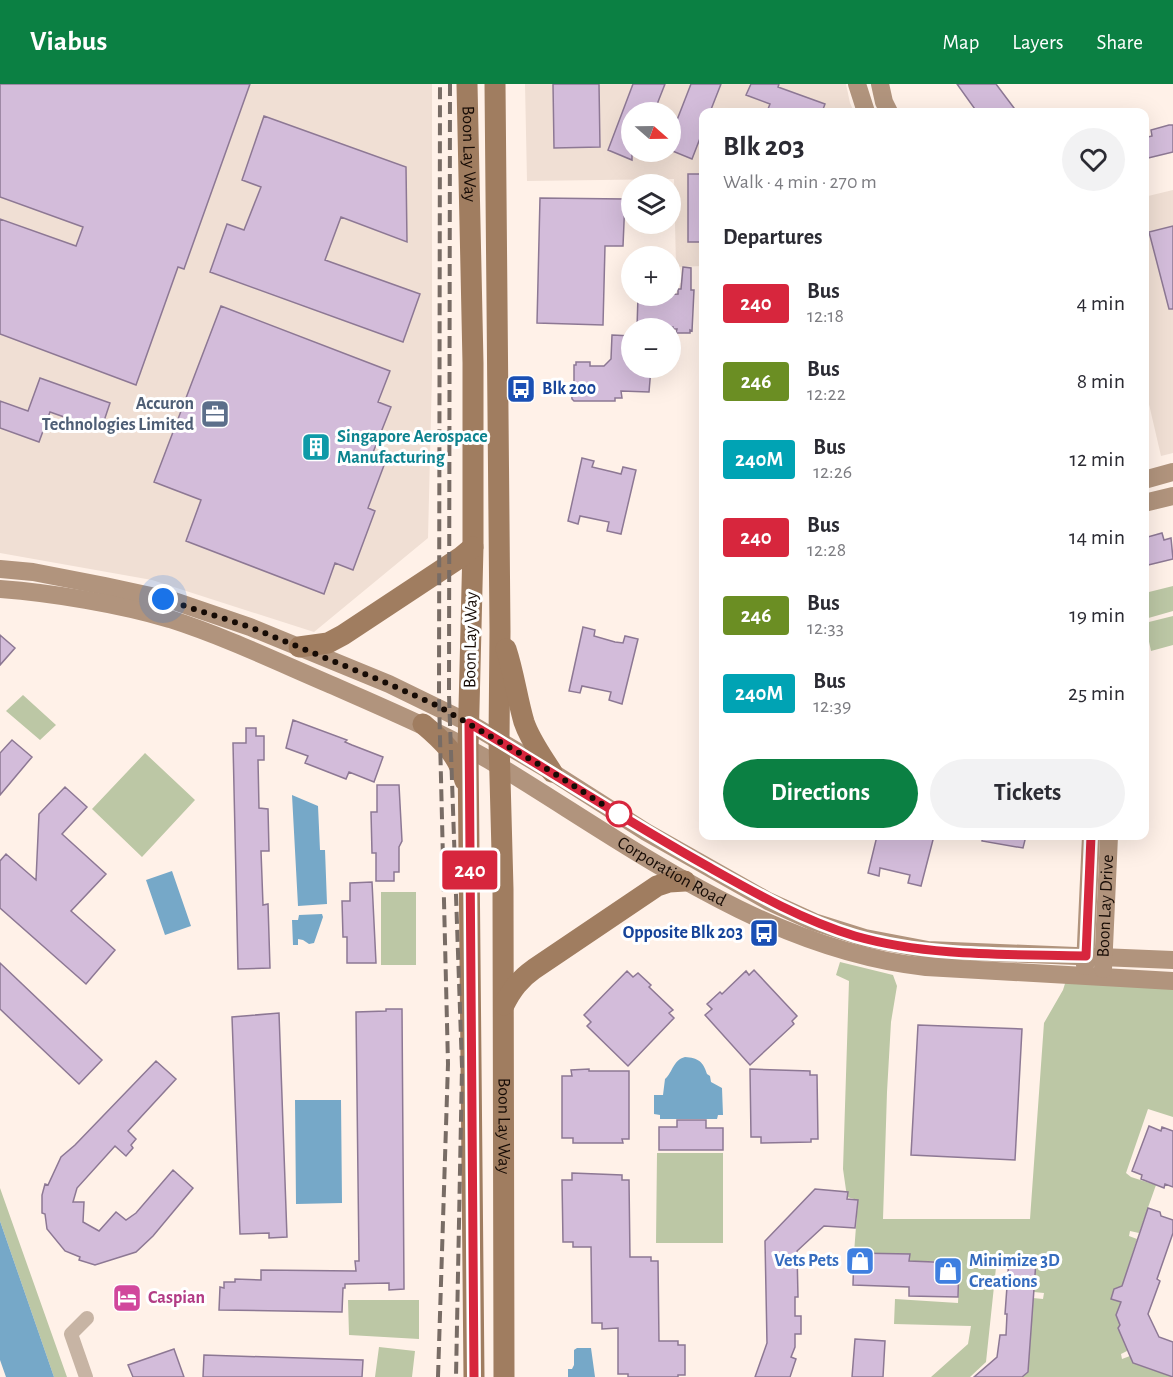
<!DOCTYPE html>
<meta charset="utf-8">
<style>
body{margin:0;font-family:"Alegreya Sans",sans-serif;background:#f2f2f3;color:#2b2b33;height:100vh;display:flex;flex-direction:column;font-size:22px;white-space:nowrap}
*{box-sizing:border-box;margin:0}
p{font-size:20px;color:#7c7c81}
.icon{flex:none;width:33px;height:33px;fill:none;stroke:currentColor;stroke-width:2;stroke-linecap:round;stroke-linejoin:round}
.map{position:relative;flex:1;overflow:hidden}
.sheet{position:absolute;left:699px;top:24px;width:450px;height:732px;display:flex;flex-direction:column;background:#fff;border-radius:12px;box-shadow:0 6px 24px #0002}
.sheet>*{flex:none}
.badge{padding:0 12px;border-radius:4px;font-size:21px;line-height:39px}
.needle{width:39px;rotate:110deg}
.fabs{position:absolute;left:621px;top:18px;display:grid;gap:12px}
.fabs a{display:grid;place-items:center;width:60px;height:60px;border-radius:50%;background:#fff;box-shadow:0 6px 24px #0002;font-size:30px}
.you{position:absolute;width:30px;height:30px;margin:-15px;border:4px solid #fff;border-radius:50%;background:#1a73e8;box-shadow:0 0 0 9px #1a73e833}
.map>.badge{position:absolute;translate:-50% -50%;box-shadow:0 0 0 3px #fff}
h2{padding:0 24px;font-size:22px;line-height:54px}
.round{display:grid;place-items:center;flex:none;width:63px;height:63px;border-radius:32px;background:#f2f2f3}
.summary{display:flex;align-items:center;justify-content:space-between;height:102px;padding:0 24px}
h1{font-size:28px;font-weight:700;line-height:45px}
.cta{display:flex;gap:12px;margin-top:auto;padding:12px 24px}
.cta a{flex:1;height:69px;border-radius:36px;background:#0b8043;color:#fff;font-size:24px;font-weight:700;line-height:69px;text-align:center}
.cta a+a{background:#f2f2f3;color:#2b2b33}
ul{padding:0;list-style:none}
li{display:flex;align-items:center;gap:18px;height:78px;padding:0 24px}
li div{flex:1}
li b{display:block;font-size:22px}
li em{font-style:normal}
li .badge{min-width:66px;font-weight:700;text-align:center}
header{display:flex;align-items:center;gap:36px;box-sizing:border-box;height:84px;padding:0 30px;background:#0b8043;color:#fff}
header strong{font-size:28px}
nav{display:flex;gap:33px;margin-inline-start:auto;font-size:21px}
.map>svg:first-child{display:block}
</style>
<header>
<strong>Viabus</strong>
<nav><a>Map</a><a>Layers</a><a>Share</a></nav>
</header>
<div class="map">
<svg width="1173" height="1293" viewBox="0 0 1173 1293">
<rect width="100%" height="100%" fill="#fff1e8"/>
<path fill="#f0dfd4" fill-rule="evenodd" d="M0 0H432V291L428 454 314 548 152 496 0 469Z
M525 0H846L850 19 854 28H704L703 182 676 183 674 95 527 97ZM632 28H670V68H632Z
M1173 106V369L1161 372 1145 303 1144 113Z"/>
<path fill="#bcc7a5" d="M1173 502V527L1145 535V509Z
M1173 532V561L1151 567 1145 539Z
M23 611 56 641 40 656 6 627Z
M145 669 195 716 142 773 92 725Z
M381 808H416V881H381Z
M840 878 893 891 897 902 891 938 887 1008 883 1135H1030L1044 939 1063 906 1068 890 1173 898V1033L1148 1025 1126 1089 1131 1093 1156 1101 1139 1149 1130 1147 1129 1152 1137 1155 1121 1206 1114 1216 1121 1218 1116 1231 1120 1241 1118 1244 1129 1266 1121 1270 1122 1275 1130 1272 1133 1279 1173 1293H1022L1028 1288 1033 1214 1043 1215 1044 1209 1034 1208 1035 1191 1029 1189 1035 1183V1177L997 1174 986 1278 970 1293H931L968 1260 971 1242 894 1240 895 1215 958 1219 960 1177H909V1170L854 1169 858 1116 847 1113 843 1085 849 897 836 891Z
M657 1069H723V1159H656Z
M0 1104 67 1293H54L0 1137Z
M348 1216H419V1255L349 1251Z
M379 1263 415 1267 412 1293H375Z"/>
<path fill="#76a8c8" d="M292 711 318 722 320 766H325L327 820 298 822Z
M172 787 191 842 165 851 146 796Z
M322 830 323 833 314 859 309 860 303 856 298 855V861H293L292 836H298L299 831Z
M685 973C698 974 703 977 707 990L710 992 711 998 722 1004 723 1031H718L717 1035H660V1031L654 1030V1011H663L665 995C673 988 673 976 685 973Z
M295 1016H341L342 1119 296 1120Z
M0 1137 54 1293H6L0 1276Z
M577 1264H591L595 1293H568V1285H572L574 1281V1266Z"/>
<path fill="#d3bcda" stroke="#8d7894" stroke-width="1.5" d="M0 0H250L184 185 178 183 136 301 0 250V135L76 162 83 143 0 113Z
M553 0H599L600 63 554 64Z
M633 0H665L654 28H632V76L608 66Z
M691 0H721L710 28H704V44L692 75 670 66V54Z
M751 0H779L778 3 825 20 822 28H779L768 25 770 20 746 11Z
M957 0H996L1017 28H977Z
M264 32 406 83 407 158 341 133 325 176 420 210 403 258 210 188 227 140 244 146 261 103 242 96Z
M1169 41H1173V68L1144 75V54L1152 52 1151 46Z
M688 90H704V158H688Z
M540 114 625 115 623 162H605L603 241 537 239Z
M1173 142V225H1169L1149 148Z
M683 183 691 184V206H694L692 247 690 246V249H676L677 245H673V243L637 244 638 212 678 210V205H681Z
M221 222 390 287 378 318 391 323 372 371 386 376 368 424 375 427 353 486 335 479 324 510 186 457 201 416 154 398Z
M612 251 632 252V284H651L649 308 621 307 622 314H615V317H574L572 315 571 302H574V281H576V278H590V282H604L611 275Z
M40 294 110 319 101 346 50 328 39 358 0 344V317L28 327Z
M582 374 594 377 592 383 613 388 621 390 623 383 636 386 621 450 607 447 609 438 580 432 578 440 568 437Z
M1162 449 1164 456 1171 454 1173 475 1144 482V454Z
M583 543 595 546 594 552 615 558 623 559 625 552 638 555 622 620 609 616 611 608 582 602 580 609 569 607Z
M0 551 15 564 0 581Z
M293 636 347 656 345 658 352 661 383 673 374 698 349 688 346 695 305 679 308 672 286 664Z
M246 644H256V652H264V676H258L259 724 268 725 269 767H261L263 821 268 820 270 884 238 885 233 659H246Z
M12 656 32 673 0 711V669Z
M377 701H399L402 757 399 763V788H394V797H376V769H372L371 728H377Z
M65 703 87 723 62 750 106 790 71 827 115 866 86 900 0 824V777L6 770 36 796 39 730Z
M877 752H934L921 802 908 799 910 791 880 784 879 792 868 789Z
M983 752H1026L1023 764 982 757Z
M372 798 376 879H347V853H343L342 817H350V799Z
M0 879 102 976 79 1000 0 925Z
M754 886 797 932 792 937 794 940 750 981 705 931 712 925 707 920 720 908 722 910 746 887 749 891Z
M627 887 633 893 638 889 651 901 649 903 673 926 669 929 674 934 628 982 587 942 591 938 584 931Z
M386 925H402L404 1205 389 1206V1199L345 1200V1204H343L342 1228 219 1226 220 1203 224 1204V1198H235V1195L261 1196V1186L356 1187 355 1177H359L356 928 386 927Z
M279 929 287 1153 269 1154V1149L240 1150 232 933Z
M918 941 1022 945 1015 1076 911 1071Z
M156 977 176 995 128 1047 136 1055 131 1061 133 1064 126 1072 115 1062 77 1104 73 1118H84L83 1138 99 1147 116 1128 126 1136 136 1129 173 1086 193 1104 153 1152 136 1168 95 1181 79 1176 80 1173 65 1167 47 1145 45 1130 42 1129V1111L45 1100 48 1101 61 1073 75 1061Z
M589 985V987H629V1055H622L623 1059H573V1054H562V992H572L571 986Z
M750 985 810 987V991H817L818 1055H811V1058L761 1059V1053H751Z
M677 1036H706V1044H723V1066H659V1043H677Z
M1149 1042 1161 1047 1162 1043 1173 1047V1103L1165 1100 1164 1104 1141 1095 1142 1091 1132 1087Z
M572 1089 622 1091V1096H629L630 1173H651V1177H658L659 1257H678V1261H685V1291H678V1293H628V1290H618V1244L602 1245V1239H592L591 1163H573V1158H563L562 1096H572Z
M815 1105 848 1108 847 1115 858 1116 855 1144 824 1142 797 1167 798 1213H795V1232H801V1250H795V1263L791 1273 796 1275 790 1293H755L767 1259 765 1157Z
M1148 1124 1160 1128 1161 1132 1173 1136V1149L1157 1195 1160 1197 1148 1230 1159 1253 1173 1258V1293L1133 1279 1118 1244 1120 1241 1116 1231 1121 1218 1111 1215 1114 1205 1122 1202Z
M854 1169 910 1170 909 1177 959 1179 958 1213 909 1212V1203L853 1201Z
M1009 1175 1036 1177 1028 1288 1022 1293H974L997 1273 1000 1251H1006L1007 1230H1005Z
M855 1255 885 1257 883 1293H852Z
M174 1265 184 1293H133L128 1281Z
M204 1271 363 1276 362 1293H203Z"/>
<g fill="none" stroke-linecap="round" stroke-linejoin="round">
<path stroke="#c7b4a4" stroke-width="14" d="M86 1293 71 1250 87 1234"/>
<g stroke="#b1947d" stroke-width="18">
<path d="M857 0 866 28"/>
<path d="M880 0 884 18 889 28"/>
<path d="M1144 396 1173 388"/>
<path d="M1144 419 1173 412"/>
<path d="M0 485 33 488 105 502 174 517 250 543 389 600 469 639 552 688 646 748 768 817 814 838 865 854 928 866 1173 876"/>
<path id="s1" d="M0 505C53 509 119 520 170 535 226 553 280 579 334 602 390 627 446 650 499 682 632 763 767 866 926 883L1173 897"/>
<path d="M1085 882 1091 752"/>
<path id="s2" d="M1103 885 1109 752"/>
</g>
<g stroke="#a07d60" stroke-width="21">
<path id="s3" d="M467 0 473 279V463L468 664 474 1293"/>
<path id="s4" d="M495 0 500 547 499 657 503 805 504 1293"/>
<path d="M299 563 328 559 343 551 461 473 473 463"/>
<path d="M506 565C514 589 517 614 524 638 530 656 542 672 552 688"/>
<path d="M423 640C443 657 458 671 465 697"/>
<path d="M504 921C512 905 520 895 534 885L657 802 669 798 685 797"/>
</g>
<path stroke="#786c65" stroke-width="4" stroke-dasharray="12 6" stroke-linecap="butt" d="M450 0 449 611 462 983 456 1293
M438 1293 448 980 439 613 440 0"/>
</g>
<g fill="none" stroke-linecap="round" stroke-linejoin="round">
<g stroke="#fff" stroke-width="14">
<path id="line" d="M474 1293 469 639C549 686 626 737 707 782 755 809 802 836 855 852 929 873 1009 870 1086 872L1091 752"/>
</g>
<use href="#line" stroke="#d7263d" stroke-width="9"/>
<path stroke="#160b05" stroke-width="6" stroke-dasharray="0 10.8" d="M163 515 250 543 389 600 438 622 552 688 627 736 619 730"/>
</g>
<defs>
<g id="bus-square" transform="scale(1.5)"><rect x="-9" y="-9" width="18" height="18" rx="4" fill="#1a4fb4" stroke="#fff"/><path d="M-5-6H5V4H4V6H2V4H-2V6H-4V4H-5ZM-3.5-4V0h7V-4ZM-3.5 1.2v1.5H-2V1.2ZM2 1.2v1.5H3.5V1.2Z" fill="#fff"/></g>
<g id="office-square" transform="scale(1.5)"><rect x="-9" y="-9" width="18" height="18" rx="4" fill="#5c6f8a" stroke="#fff"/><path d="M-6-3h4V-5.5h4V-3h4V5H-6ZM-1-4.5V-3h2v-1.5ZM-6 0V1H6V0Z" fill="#fff"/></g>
<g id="building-square" transform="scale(1.5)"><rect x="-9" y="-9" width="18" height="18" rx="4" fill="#0f9aa8" stroke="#fff"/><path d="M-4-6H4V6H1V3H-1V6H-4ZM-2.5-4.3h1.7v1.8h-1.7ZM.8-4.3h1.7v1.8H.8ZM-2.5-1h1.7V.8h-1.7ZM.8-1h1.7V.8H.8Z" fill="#fff"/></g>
<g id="shop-square" transform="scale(1.5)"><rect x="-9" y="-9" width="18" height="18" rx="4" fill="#3f7fe0" stroke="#fff"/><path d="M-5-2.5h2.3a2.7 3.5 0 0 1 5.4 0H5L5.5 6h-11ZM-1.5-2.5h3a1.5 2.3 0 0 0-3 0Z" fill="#fff"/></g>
<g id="hotel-square" transform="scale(1.5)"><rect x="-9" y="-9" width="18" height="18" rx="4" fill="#d1479c" stroke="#fff"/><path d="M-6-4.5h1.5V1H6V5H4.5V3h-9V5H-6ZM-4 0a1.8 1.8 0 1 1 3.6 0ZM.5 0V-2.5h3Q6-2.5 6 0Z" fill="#fff"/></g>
</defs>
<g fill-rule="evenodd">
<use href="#bus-square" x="521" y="305"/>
<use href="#office-square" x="215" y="330"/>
<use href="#building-square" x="316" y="363"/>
<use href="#bus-square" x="764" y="849"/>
<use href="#shop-square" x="860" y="1177"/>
<use href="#shop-square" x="948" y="1187"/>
<use href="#hotel-square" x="127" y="1214"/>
</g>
<circle fill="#fff" stroke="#d7263d" stroke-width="3" cx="619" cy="730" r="12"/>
<g text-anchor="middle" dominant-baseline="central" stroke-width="6" stroke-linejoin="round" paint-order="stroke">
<g font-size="18" fill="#160b05" stroke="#fff">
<text stroke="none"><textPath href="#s3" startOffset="70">Boon Lay Way</textPath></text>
<text transform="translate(471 556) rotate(-89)">Boon Lay Way</text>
<text stroke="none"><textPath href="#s1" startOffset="736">Corporation Road</textPath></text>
<text stroke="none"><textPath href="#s2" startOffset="63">Boon Lay Drive</textPath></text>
<text stroke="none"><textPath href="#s4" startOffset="1042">Boon Lay Way</textPath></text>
</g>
<g font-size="18" font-weight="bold" fill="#164399" stroke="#fff" text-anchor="start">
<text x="542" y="305">Blk 200</text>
<text x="743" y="849" text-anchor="end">Opposite Blk 203</text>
</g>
<g font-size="18" font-weight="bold" fill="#4e5e75" stroke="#fff" text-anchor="end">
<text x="194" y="320">Accuron<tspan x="194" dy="21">Technologies Limited</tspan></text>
</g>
<g font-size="18" font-weight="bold" fill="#0d838f" stroke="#fff" text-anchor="start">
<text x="337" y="353">Singapore Aerospace<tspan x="337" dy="21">Manufacturing</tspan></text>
</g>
<g font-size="18" font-weight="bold" fill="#366cbe" stroke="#fff" text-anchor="end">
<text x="839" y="1177">Vets Pets</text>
<text x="969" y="1177" text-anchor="start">Minimize 3D<tspan x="969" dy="21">Creations</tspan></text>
</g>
<g font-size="18" font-weight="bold" fill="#b23c85" stroke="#fff" text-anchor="start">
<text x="148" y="1214">Caspian</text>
</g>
</g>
</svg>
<div class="fabs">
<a><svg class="needle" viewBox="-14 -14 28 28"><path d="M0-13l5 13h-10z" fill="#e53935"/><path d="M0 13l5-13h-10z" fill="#7c7c81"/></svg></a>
<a><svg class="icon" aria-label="layers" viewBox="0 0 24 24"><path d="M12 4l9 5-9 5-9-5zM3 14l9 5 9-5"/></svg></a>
<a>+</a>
<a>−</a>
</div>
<div class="you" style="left:163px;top:515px"></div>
<b class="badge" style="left:470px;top:786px;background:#d7263d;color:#fff">240</b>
<section class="sheet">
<div class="summary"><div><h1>Blk 203</h1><p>Walk · 4 min · 270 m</p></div><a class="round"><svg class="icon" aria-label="heart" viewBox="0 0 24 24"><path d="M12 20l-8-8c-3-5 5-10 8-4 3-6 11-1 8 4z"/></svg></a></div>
<h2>Departures</h2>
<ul>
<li><span class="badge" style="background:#d7263d;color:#fff">240</span><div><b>Bus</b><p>12:18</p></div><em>4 min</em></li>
<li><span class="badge" style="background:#6b8e23;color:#fff">246</span><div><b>Bus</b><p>12:22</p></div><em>8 min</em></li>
<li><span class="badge" style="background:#00a3b4;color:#fff">240M</span><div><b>Bus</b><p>12:26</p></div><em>12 min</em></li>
<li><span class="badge" style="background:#d7263d;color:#fff">240</span><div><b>Bus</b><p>12:28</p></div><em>14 min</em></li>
<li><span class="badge" style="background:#6b8e23;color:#fff">246</span><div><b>Bus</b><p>12:33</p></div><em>19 min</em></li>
<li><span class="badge" style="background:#00a3b4;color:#fff">240M</span><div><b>Bus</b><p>12:39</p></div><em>25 min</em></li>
</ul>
<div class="cta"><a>Directions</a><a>Tickets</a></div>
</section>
</div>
